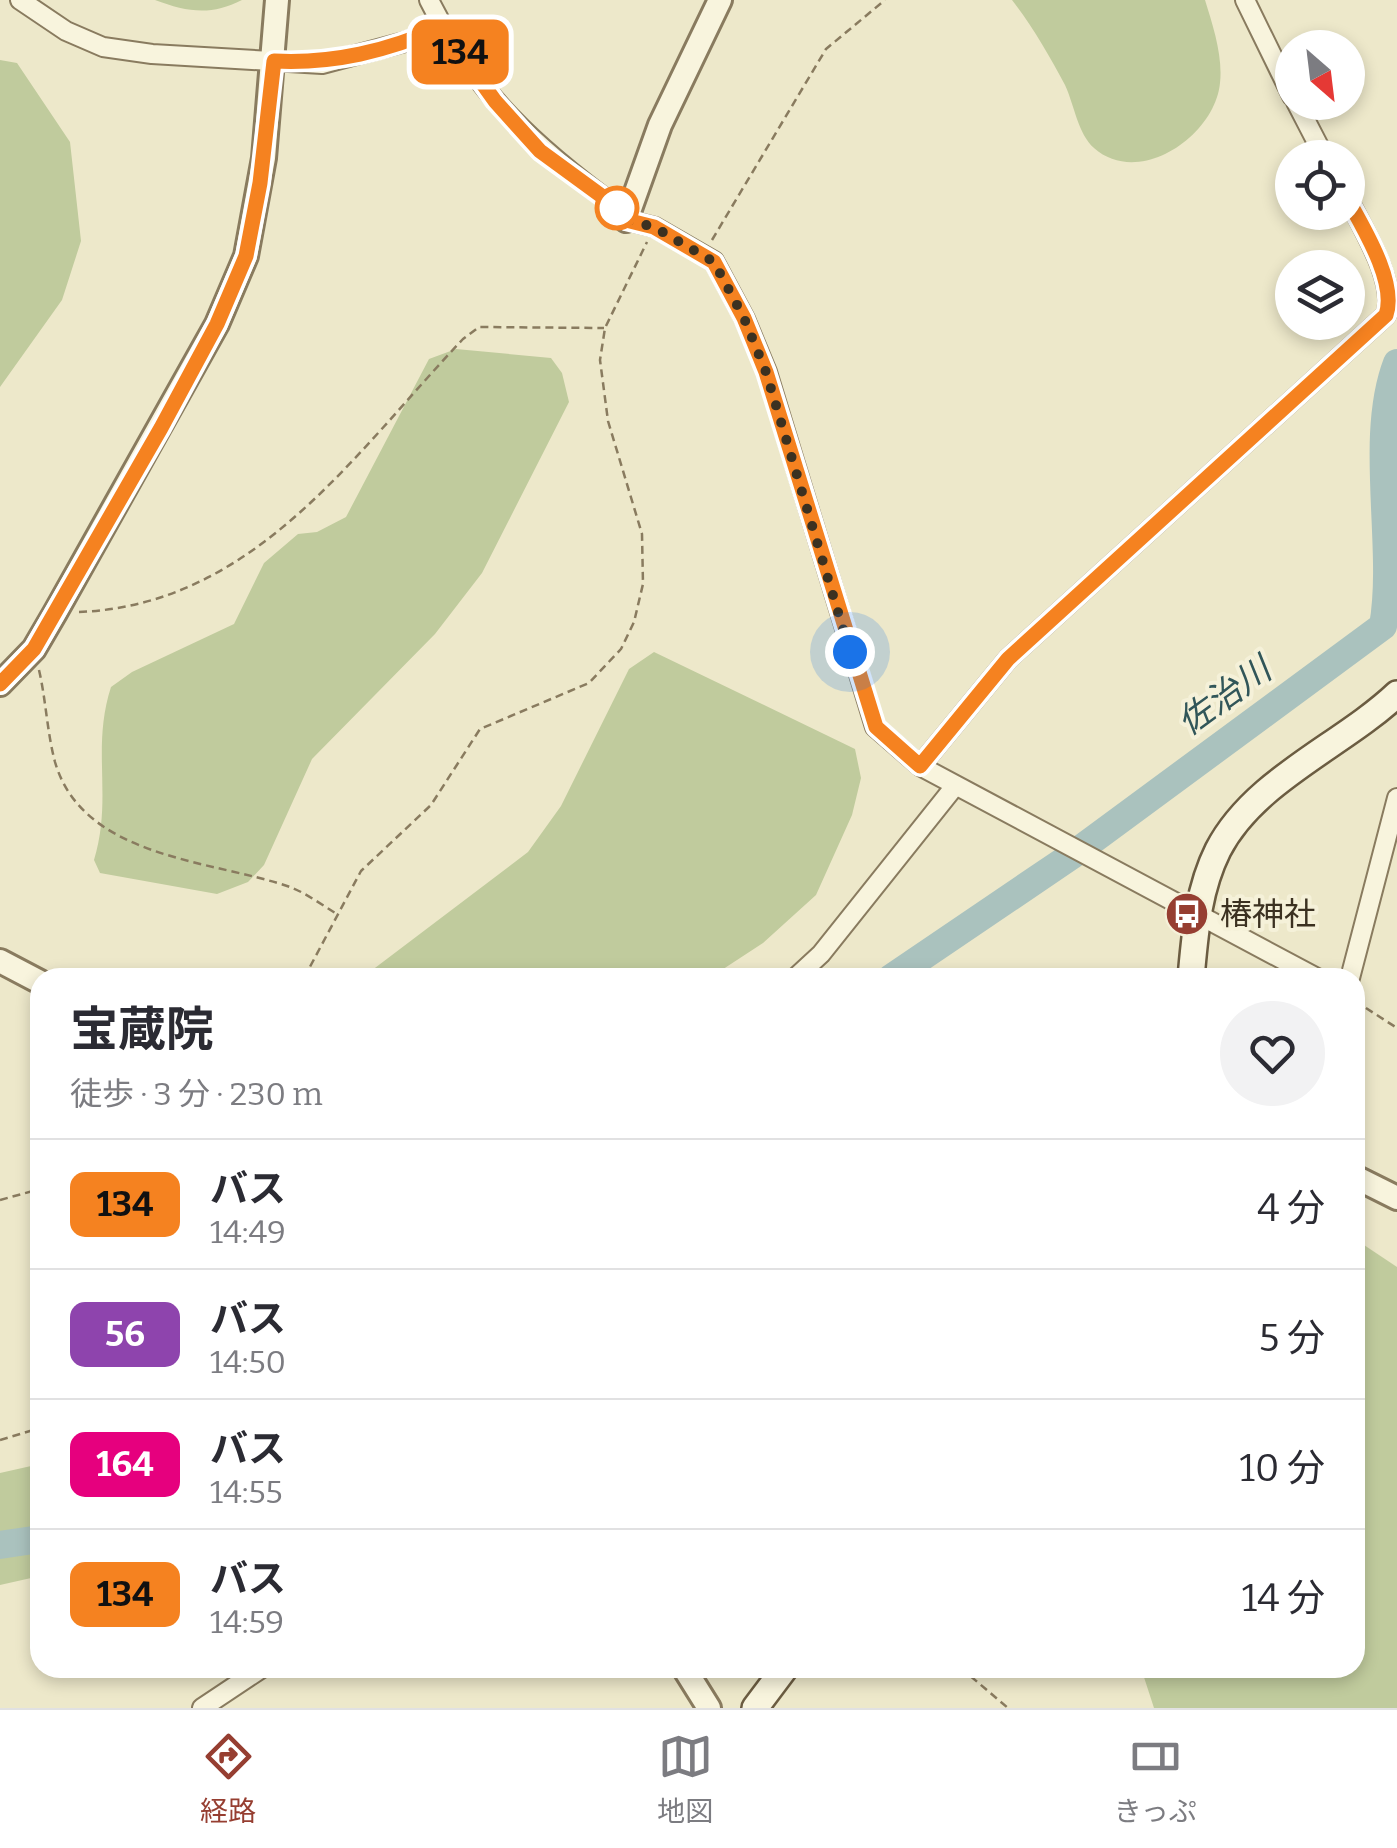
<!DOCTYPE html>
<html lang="ja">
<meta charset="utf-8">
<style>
body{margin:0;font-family:Bitter,"Noto Sans JP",serif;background:#f2f2f3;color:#2b2b33;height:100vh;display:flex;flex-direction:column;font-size:38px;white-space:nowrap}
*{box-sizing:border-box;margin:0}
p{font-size:32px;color:#7c7c81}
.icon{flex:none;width:55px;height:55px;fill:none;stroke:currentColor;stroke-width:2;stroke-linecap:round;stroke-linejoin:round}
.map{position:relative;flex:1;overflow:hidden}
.drawer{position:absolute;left:30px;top:968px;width:1335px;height:710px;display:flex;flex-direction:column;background:#fff;border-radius:30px;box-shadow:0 5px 15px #0003}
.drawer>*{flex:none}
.badge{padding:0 20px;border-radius:15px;font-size:35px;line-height:65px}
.needle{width:65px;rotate:152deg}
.fabs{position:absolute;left:1275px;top:30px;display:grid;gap:20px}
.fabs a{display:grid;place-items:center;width:90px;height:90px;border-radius:50%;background:#fff;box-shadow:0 5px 15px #0003;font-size:50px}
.you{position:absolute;width:50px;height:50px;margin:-25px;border:8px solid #fff;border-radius:50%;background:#1a73e8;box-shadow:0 0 0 15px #1a73e833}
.map>.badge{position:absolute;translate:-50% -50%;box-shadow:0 0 0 5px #fff}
.round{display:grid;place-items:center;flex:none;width:105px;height:105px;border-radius:52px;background:#f2f2f3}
.headline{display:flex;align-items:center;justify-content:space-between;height:170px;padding:0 40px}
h1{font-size:48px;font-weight:700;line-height:75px}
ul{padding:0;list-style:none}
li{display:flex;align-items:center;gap:30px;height:130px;padding:0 40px;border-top:2px solid #e1e1e2}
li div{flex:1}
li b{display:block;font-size:38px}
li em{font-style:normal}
li .badge{min-width:110px;font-weight:700;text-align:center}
.menu{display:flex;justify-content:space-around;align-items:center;height:140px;border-top:2px solid #e1e1e2;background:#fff;font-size:28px;color:#7c7c81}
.menu a{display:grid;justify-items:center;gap:5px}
.menu .current{color:#963e31}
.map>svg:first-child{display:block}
</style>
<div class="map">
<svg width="1397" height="1708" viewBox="0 0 1397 1708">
<rect width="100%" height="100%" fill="#ede8ca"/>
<path fill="#c0cb9d" d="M155 0H242C211 16 187 12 155 0Z
M1012 0H1205C1213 26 1223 56 1220 83 1215 136 1139 188 1094 148 1078 134 1074 104 1065 85 1049 55 1033 27 1012 0Z
M0 60 17 63 70 142 81 241 62 300 0 387Z
M456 349 551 358 562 373 569 402 482 573 435 634 312 759 264 865 248 882 217 894 100 873 94 860C113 798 91 749 111 687L132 672 234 624 264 563 298 534 317 532 346 517 429 359Z
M654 652 855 749 861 778 852 815 816 895 763 943 711 977H363L528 852 561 806 629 669Z
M1355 1239 1397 1267V1708H1154L1141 1668H1355Z
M40 1464V1576L0 1585V1473Z"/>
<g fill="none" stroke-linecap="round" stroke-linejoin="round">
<path stroke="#aac2be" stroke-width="28" d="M891 978 1071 856 1383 626C1397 548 1368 438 1397 363
M0 1545 40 1539"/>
<g stroke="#897b5f" stroke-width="22">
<path id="minor" d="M20 0 66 31 103 47 152 54 322 64 412 40 443 27
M429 0C476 94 535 147 618 208L626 220 655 227 714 261 745 319 767 372 875 727 920 766 1317 978
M1245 0 1292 96
M1296 102 1325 158
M920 766 1008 659 1386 315C1397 283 1363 229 1348 199
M795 978 821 954 955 786
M1350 978 1397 798
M202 1708 262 1668"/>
</g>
<g stroke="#897b5f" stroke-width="28">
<path id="tertiary" d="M626 220 660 125 720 0
M0 684 34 649 55 613 217 324 246 256 264 158 277 0
M0 961 40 982
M1355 1177 1397 1198
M684 1668 709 1708"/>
</g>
<g stroke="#6b5c41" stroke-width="30">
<path id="secondary" d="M1191 978C1195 934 1198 890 1218 850 1254 780 1342 746 1397 694
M755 1708 785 1668"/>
</g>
<path stroke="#897b5f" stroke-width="2.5" stroke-dasharray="8 5" stroke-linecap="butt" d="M712 240 826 49 885 0
M79 612C254 605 353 455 463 339L479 327 604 328
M39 670C46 700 47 732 55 762 83 859 213 860 290 887 306 893 322 905 337 914
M304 978 361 871 431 805 480 729 589 683 621 649 634 622 643 584 642 534 608 421 600 360 605 328 647 242
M1355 1001 1397 1028
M0 1200 40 1189
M0 1440 40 1428
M961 1668 1008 1708"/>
<use href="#minor" stroke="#f8f4dd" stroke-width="18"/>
<use href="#tertiary" stroke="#f8f4dd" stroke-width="22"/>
<use href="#secondary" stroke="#f8f4dd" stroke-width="25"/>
</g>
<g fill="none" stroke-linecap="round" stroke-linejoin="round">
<g stroke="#fff" stroke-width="22">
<path id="line" d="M0 684 34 649 161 428 217 324 246 256 260 183 274 61C334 64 387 51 442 27L495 101 540 151 618 208 626 220 654 227 714 262 744 318 766 372 876 727 920 766 1008 659 1386 315C1397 283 1364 229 1348 200"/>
</g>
<use href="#line" stroke="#f58220" stroke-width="15"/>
<path stroke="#3b3121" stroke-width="10" stroke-dasharray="0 18" d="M617 208 626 220 654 227 714 262 744 318 766 372 850 652"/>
</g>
<defs>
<g id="bus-disc" transform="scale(2.25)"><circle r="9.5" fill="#963e31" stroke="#f5f1d9"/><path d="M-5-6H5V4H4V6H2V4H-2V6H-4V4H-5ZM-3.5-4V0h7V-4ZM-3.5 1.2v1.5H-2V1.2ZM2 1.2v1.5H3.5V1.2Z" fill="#fff"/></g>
</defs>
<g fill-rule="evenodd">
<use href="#bus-disc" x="1187" y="914"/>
</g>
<circle fill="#fff" stroke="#f58220" stroke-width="5" cx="617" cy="208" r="20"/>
<g text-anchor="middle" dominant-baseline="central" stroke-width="8" stroke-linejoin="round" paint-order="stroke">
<g font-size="32" fill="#3b3121" stroke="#f5f1d9" text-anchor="start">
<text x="1220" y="914">椿神社</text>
</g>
<g font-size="35" font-style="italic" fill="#315659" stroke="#f5f1d9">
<text transform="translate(1224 696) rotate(-36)">佐治川</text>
</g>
</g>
</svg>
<div class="fabs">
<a><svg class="needle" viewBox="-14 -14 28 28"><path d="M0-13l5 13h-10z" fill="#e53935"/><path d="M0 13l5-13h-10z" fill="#7c7c81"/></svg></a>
<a><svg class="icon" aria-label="locate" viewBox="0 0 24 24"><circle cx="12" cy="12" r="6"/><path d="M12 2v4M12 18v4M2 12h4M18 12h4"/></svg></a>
<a><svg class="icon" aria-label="layers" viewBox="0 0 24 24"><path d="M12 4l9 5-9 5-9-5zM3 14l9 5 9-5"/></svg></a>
</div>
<div class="you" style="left:850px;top:652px"></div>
<b class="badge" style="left:460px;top:52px;background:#f58220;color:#111">134</b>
<section class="drawer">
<div class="headline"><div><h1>宝蔵院</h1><p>徒歩 · 3 分 · 230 m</p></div><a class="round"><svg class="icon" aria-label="heart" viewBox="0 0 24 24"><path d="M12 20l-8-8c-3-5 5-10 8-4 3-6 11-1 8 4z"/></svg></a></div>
<ul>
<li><span class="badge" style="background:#f58220;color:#111">134</span><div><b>バス</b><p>14:49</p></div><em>4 分</em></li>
<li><span class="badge" style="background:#8e44ad;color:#fff">56</span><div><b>バス</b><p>14:50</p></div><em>5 分</em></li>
<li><span class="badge" style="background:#e6007e;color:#fff">164</span><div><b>バス</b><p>14:55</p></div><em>10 分</em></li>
<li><span class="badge" style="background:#f58220;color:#111">134</span><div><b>バス</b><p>14:59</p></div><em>14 分</em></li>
</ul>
</section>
</div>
<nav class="menu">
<a class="current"><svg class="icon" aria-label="directions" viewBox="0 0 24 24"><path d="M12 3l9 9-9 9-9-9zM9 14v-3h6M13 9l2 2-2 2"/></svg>経路</a>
<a><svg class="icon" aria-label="map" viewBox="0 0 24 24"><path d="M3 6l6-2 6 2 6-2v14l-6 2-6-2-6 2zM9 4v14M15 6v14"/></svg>地図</a>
<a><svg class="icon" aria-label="tickets" viewBox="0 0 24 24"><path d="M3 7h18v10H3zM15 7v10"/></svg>きっぷ</a>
</nav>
